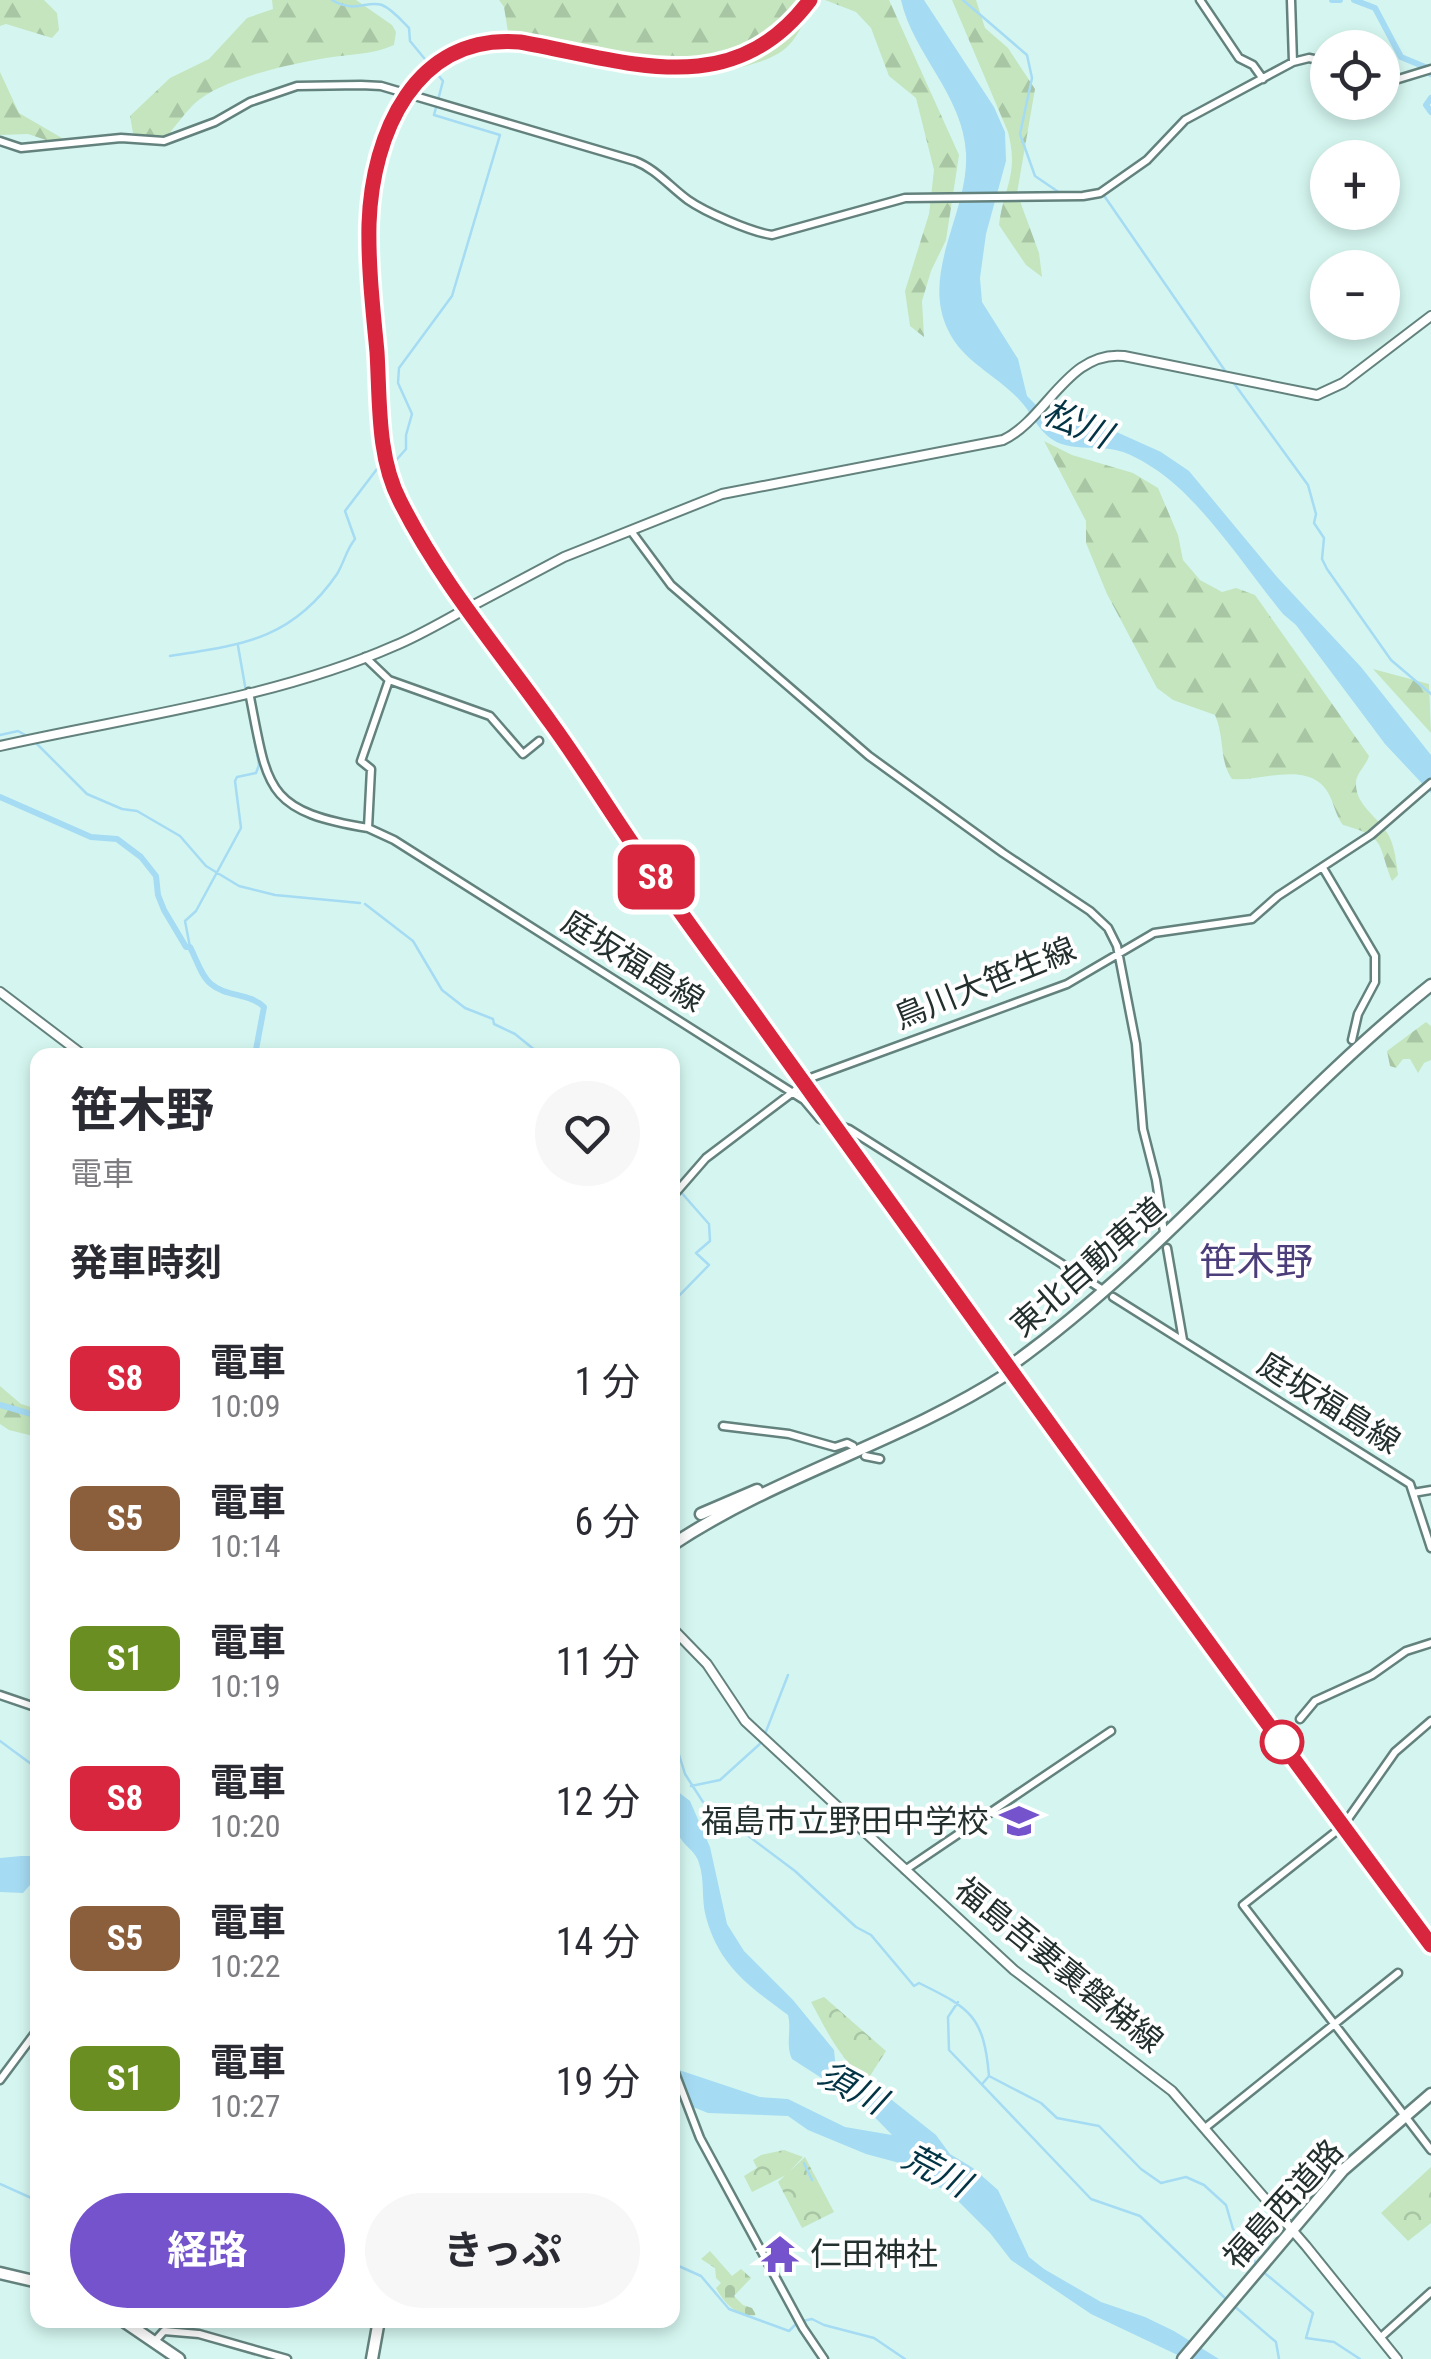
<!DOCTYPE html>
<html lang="ja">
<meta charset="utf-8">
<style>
body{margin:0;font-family:"Roboto Condensed","Noto Sans JP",sans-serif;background:#f7f7f7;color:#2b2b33;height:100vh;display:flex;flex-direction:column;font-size:38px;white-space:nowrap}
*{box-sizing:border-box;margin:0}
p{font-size:32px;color:#7c7c81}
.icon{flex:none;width:55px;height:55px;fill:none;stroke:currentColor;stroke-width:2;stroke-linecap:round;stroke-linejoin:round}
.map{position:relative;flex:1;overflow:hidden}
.sheet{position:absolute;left:30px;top:1048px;width:650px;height:1280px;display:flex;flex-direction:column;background:#fff;border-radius:20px;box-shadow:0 5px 15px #0003}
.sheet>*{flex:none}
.badge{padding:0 20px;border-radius:15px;font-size:35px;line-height:65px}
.fabs{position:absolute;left:1310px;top:30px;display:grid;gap:20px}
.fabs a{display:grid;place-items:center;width:90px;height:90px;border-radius:50%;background:#fff;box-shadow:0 5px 15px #0003;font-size:50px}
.map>.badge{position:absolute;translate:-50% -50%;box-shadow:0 0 0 5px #fff}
h2{padding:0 40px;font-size:38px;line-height:90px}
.round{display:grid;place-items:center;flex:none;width:105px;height:105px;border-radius:52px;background:#f7f7f7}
.headline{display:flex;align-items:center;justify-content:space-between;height:170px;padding:0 40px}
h1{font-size:48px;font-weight:700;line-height:75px}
.button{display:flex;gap:20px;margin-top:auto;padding:20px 40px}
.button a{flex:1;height:115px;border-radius:60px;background:#7453cc;color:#fff;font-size:40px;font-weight:700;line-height:115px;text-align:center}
.button a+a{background:#f7f7f7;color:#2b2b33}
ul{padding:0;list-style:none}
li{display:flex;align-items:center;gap:30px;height:140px;padding:0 40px}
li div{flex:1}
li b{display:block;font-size:38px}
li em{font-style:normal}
li .badge{min-width:110px;font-weight:700;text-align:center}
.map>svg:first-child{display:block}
</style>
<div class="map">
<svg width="1431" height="2359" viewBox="0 0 1431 2359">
<defs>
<pattern id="forest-firs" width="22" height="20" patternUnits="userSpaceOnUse" patternTransform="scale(2.5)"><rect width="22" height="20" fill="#c4e5be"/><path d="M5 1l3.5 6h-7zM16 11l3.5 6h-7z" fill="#a8c5a4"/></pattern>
<pattern id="cemetery-stones" width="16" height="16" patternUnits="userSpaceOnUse" patternTransform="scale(2.5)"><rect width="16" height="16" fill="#c4e5be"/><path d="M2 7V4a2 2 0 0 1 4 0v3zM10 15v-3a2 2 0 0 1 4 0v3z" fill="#a8c5a4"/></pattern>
<pattern id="park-crowns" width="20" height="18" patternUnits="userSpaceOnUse" patternTransform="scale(2.5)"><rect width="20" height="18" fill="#c4e5be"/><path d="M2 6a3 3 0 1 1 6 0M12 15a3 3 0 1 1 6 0" fill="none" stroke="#a8c5a4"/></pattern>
</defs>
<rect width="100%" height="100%" fill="#d5f6f0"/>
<path fill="url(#forest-firs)" d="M0 0H44L57 13 59 30 52 38 6 24 0 26Z
M272 0H356L392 25 396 32 394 45C372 55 349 54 326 58 290 64 220 79 194 104 183 115 174 128 164 140H152L133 133 130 116 170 78 209 59 247 18 273 9Z
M499 0H817C807 14 800 34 788 46 777 57 760 62 746 66 665 91 588 48 509 38L504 7Z
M825 0H889L959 155 946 240 931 271 922 301 924 337 910 326 905 291 929 214 934 170 916 98 889 76 871 28 856 12Z
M952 0H976L985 28 1008 48 1035 89 1017 193 1039 253 1042 277 1026 265 999 225C1004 186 1019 175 1008 132Z
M0 72 19 113 67 141 52 142 28 134 0 135Z
M1044 441 1072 455 1133 473 1158 488 1178 535 1183 560 1200 580 1222 592 1236 588 1255 595 1369 756C1366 766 1356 773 1356 783 1355 806 1380 818 1389 836 1395 848 1396 861 1398 875L1392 881C1377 842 1386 837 1343 825 1333 812 1334 795 1320 783 1297 764 1257 782 1232 779 1219 761 1225 738 1215 715L1173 700 1157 688 1107 594 1086 543V521Z
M1373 669 1429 684 1431 733Z
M1426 1022 1431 1026V1060L1424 1063 1418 1073 1410 1059H1403L1396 1068 1390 1066 1387 1051Z
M0 1386 21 1404 37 1409V1437L9 1430 0 1424Z"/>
<path fill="url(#cemetery-stones)" d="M710 2251 732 2276 741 2269 751 2278 734 2296 743 2305 752 2308 756 2315C737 2317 725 2304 716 2288L721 2283 716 2278 715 2268 701 2259Z"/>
<path fill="url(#park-crowns)" d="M824 1997 886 2051 868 2079C841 2063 826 2029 811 2002Z
M784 2150 803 2157 786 2175 752 2192 744 2176 757 2168 753 2160 761 2155Z
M805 2157 834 2212 802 2228 778 2182Z
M1431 2167V2223L1408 2241 1381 2213Z"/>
<path fill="#a5dbf3" d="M901 0H924L994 107 1005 132 1006 161 986 234 980 278 982 302 1018 359 1027 396 1044 413 1061 417 1091 415 1101 425 1161 452 1189 471 1277 577 1361 667 1431 755V793L1385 744 1296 625 1283 614C1247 570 1204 503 1158 471 1144 462 1128 451 1110 449 1096 447 1080 449 1065 445 1042 439 1036 420 1023 404 1001 377 963 363 948 330 920 272 969 213 966 153 963 95 913 54 901 0Z
M672 1787 690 1801 710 1847 727 1924 744 1951 793 2000 834 2050 837 2080 853 2090 873 2085 936 2135 950 2154 973 2168 998 2190 1029 2257 1044 2269 1101 2302 1145 2317 1174 2331 1219 2359H1186L1091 2314 1011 2260 990 2233 955 2198 907 2165 866 2154 808 2130 788 2116 708 2113 673 2099V2068L760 2097 788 2099 845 2127 892 2135 862 2104 792 2059C785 2044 792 2031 788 2015 750 1987 719 1966 706 1917 701 1899 705 1881 699 1863 696 1852 687 1848 681 1839 670 1823 673 1805 672 1787Z
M21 1856H37V1877L23 1893 0 1892V1858Z"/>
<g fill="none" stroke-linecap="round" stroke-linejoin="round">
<path stroke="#a5dbf3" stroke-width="2.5" d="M963 0 1027 55 1032 78 1020 134 1035 176 1060 193
M1093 191 1099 190 1105 197 1228 375
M1233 382 1308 485 1316 514 1314 523 1324 538 1322 559 1327 569 1391 660 1431 694
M170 656C241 645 292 640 337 574 344 563 346 550 355 539L345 511 377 469 391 466 406 449V435L412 414 398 383 399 368 452 296 500 135 434 115 443 81 410 41 409 28C402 21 392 9 382 5 366 0 356 14 332 0
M0 735 18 731 27 736
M33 740 87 794 122 809 137 811 180 836 206 866 239 886 275 895 360 903
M365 904 413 941 442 990 465 1008 493 1019 494 1024 515 1034 541 1055
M190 947 185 921 196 911 241 828 235 781 237 777 256 773 259 765 238 646
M672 1182 709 1224 710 1241 696 1253 709 1265 672 1303
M672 1732 685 1774 703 1802 795 1871 856 1927 871 1935 914 1986 919 1983C970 2008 984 2016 989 2076L983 2083
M765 1734 788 1675
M0 1741 38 1769
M691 1786 720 1780 762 1742
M958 2002 948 2017 949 2050 1091 2199 1140 2216 1227 2300
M989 2076 1041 2103 1057 2118 1099 2126 1141 2169 1161 2183 1186 2177 1204 2185 1226 2205 1233 2229 1245 2242 1256 2264
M804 2163 812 2180
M0 2184 38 2201
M672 2263 701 2276 729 2309 789 2331 798 2322 812 2319 824 2325 874 2338 905 2359
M1261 2270 1313 2313 1306 2338 1334 2342 1360 2359
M1233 2305 1276 2342 1279 2359"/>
<path stroke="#a5dbf3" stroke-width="6" d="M1332 0H1340
M1354 0 1375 8 1401 57 1425 67 1431 74
M1431 98 1426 105 1431 112
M0 797 91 837 117 839 141 857 156 876 158 895 164 910 186 947H190C196 958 201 976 211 984 226 997 250 993 264 1007L255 1055
M0 1405 38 1416"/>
<g stroke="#64827d" stroke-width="11">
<path id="secondary" d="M1200 0 1239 58 1253 65 1263 79
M1291 0 1293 62
M1382 84 1431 69
M0 141 21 148 121 138 164 141 215 122 250 102 297 86 361 85 381 86 635 161C656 169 670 187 688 200 705 212 751 232 772 235L905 198 1083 196 1100 193 1147 160 1185 120 1293 62 1309 58 1328 62
M631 531 671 585 869 756 1003 853 1090 911 1108 928 1117 946 1136 1044 1143 1129 1156 1180 1164 1232
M365 657 389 680 490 716 523 754 539 741
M389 680 361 761 371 769 368 828 394 840 804 1100 820 1119 849 1129 1103 1290
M249 692C268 787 263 811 368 828
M1323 868 1375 956V982L1358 1014 1352 1040
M672 1197 706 1158 813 1077 1067 984 1154 933 1252 919 1278 896 1371 835 1431 783
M1167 1248 1183 1340
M1113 1297 1410 1484 1431 1548
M723 1426 789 1434 835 1447 847 1443 853 1446
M865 1456 880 1459
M1413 1493 1431 1490
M0 1695 38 1708
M1300 1719 1315 1701 1372 1675 1406 1651 1431 1643
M1431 1721 1395 1752 1343 1826 1243 1905 1431 2150
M905 1870 1111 1731
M672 2065 700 2138 803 2328 824 2359
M0 2080 38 2029
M1205 2128 1398 1973
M1380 2338 1431 2292
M155 2341 164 2331 199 2334 287 2359"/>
</g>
<g stroke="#64827d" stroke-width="12">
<path id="primary" d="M468 608 564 557 722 494 1003 440C1047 419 1068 350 1124 356L1317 395 1343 383 1431 316
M0 746C128 717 274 699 394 646 418 636 440 623 462 611
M0 992 83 1055
M672 1628 707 1664 745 1721 1014 1970 1172 2091 1306 2246 1397 2359"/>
</g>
<g stroke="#64827d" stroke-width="15">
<path id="highway" d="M1010 1366C1165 1255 1283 1103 1431 985
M701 1514 757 1490
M672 1545C777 1475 900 1443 1007 1374
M0 2273 38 2282
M122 2320 179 2359
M372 2359 379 2320
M1183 2359 1343 2170 1431 2094"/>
</g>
<use href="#secondary" stroke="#fff" stroke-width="6"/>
<use href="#primary" stroke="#fff" stroke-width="8"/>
<use href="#highway" stroke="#fff" stroke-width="10"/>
<path stroke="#394946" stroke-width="2.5" d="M809 0C740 87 654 65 559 47 525 41 495 36 462 48 347 90 369 266 376 361 378 397 376 439 387 474 397 505 416 532 433 560 456 597 479 633 504 668L1157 1579 1431 1947"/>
<g stroke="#64827d" stroke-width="12" stroke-linecap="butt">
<path id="primary-bridge" d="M462 611 468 608"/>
</g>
<g stroke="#64827d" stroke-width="15" stroke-linecap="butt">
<path id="highway-bridge" d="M1007 1374 1013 1370"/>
</g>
<use href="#primary-bridge" stroke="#fff" stroke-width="8"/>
<use href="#highway-bridge" stroke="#fff" stroke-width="10"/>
</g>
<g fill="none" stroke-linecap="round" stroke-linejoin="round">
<g stroke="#fff" stroke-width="22">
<path id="line" d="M810 0C732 104 628 61 520 42 415 33 372 134 369 224 368 266 373 310 377 352 380 401 377 457 400 501 440 581 499 650 551 723 581 764 607 807 636 849 671 900 708 950 745 1001 972 1317 1199 1633 1431 1945"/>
</g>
<use href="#line" stroke="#d7263d" stroke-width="15"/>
</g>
<defs>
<g id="school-bare" transform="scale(3)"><path d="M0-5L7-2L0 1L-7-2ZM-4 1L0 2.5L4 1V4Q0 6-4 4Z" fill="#7453cc" stroke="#fff" stroke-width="2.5" paint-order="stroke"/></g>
<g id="temple-bare" transform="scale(3)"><path d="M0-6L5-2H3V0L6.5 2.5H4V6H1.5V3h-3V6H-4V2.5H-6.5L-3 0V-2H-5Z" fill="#7453cc" stroke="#fff" stroke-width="2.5" paint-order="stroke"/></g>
</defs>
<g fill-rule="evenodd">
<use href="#school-bare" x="1019" y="1821"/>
<use href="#temple-bare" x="780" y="2254"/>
</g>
<circle fill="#fff" stroke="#d7263d" stroke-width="5" cx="1282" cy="1742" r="20"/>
<g text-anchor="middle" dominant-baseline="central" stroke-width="8" stroke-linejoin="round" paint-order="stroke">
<g font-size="32" fill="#23302e" stroke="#fff">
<text transform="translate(633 961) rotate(32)">庭坂福島線</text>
<text transform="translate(985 983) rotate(-22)">鳥川大笹生線</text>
<text transform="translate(1088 1267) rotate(-41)">東北自動車道</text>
<text transform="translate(1329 1403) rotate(32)">庭坂福島線</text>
<text transform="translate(1059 1965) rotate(39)">福島吾妻裏磐梯線</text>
<text transform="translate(1283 2204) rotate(-48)">福島西道路</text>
</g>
<g font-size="32" fill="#23302e" stroke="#fff" text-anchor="end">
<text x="989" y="1821">福島市立野田中学校</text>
<text x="810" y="2254" text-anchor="start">仁田神社</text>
</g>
<g font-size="35" font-style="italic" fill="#033445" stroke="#fff">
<text transform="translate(1077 424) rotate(23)">松川</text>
<text transform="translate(852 2088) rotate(28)">須川</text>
<text transform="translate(936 2171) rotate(28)">荒川</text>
</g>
<g font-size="38" fill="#4c3e7b" stroke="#fff">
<text x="1256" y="1262">笹木野</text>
</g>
</g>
</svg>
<div class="fabs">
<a><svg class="icon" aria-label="locate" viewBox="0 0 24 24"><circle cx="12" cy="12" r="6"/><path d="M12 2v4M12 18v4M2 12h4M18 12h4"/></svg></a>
<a>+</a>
<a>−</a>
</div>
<b class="badge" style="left:656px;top:877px;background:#d7263d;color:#fff">S8</b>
<section class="sheet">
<div class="headline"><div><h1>笹木野</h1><p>電車</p></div><a class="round"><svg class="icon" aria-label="heart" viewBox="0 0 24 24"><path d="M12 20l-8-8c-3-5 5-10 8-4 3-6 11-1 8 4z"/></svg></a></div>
<h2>発車時刻</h2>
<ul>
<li><span class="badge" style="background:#d7263d;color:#fff">S8</span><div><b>電車</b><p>10:09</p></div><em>1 分</em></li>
<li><span class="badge" style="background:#8b5e3c;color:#fff">S5</span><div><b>電車</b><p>10:14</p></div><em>6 分</em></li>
<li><span class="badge" style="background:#6b8e23;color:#fff">S1</span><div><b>電車</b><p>10:19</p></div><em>11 分</em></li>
<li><span class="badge" style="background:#d7263d;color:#fff">S8</span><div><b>電車</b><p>10:20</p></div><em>12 分</em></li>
<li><span class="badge" style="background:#8b5e3c;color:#fff">S5</span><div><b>電車</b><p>10:22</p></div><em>14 分</em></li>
<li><span class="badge" style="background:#6b8e23;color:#fff">S1</span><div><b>電車</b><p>10:27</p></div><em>19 分</em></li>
</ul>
<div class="button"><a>経路</a><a>きっぷ</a></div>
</section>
</div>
